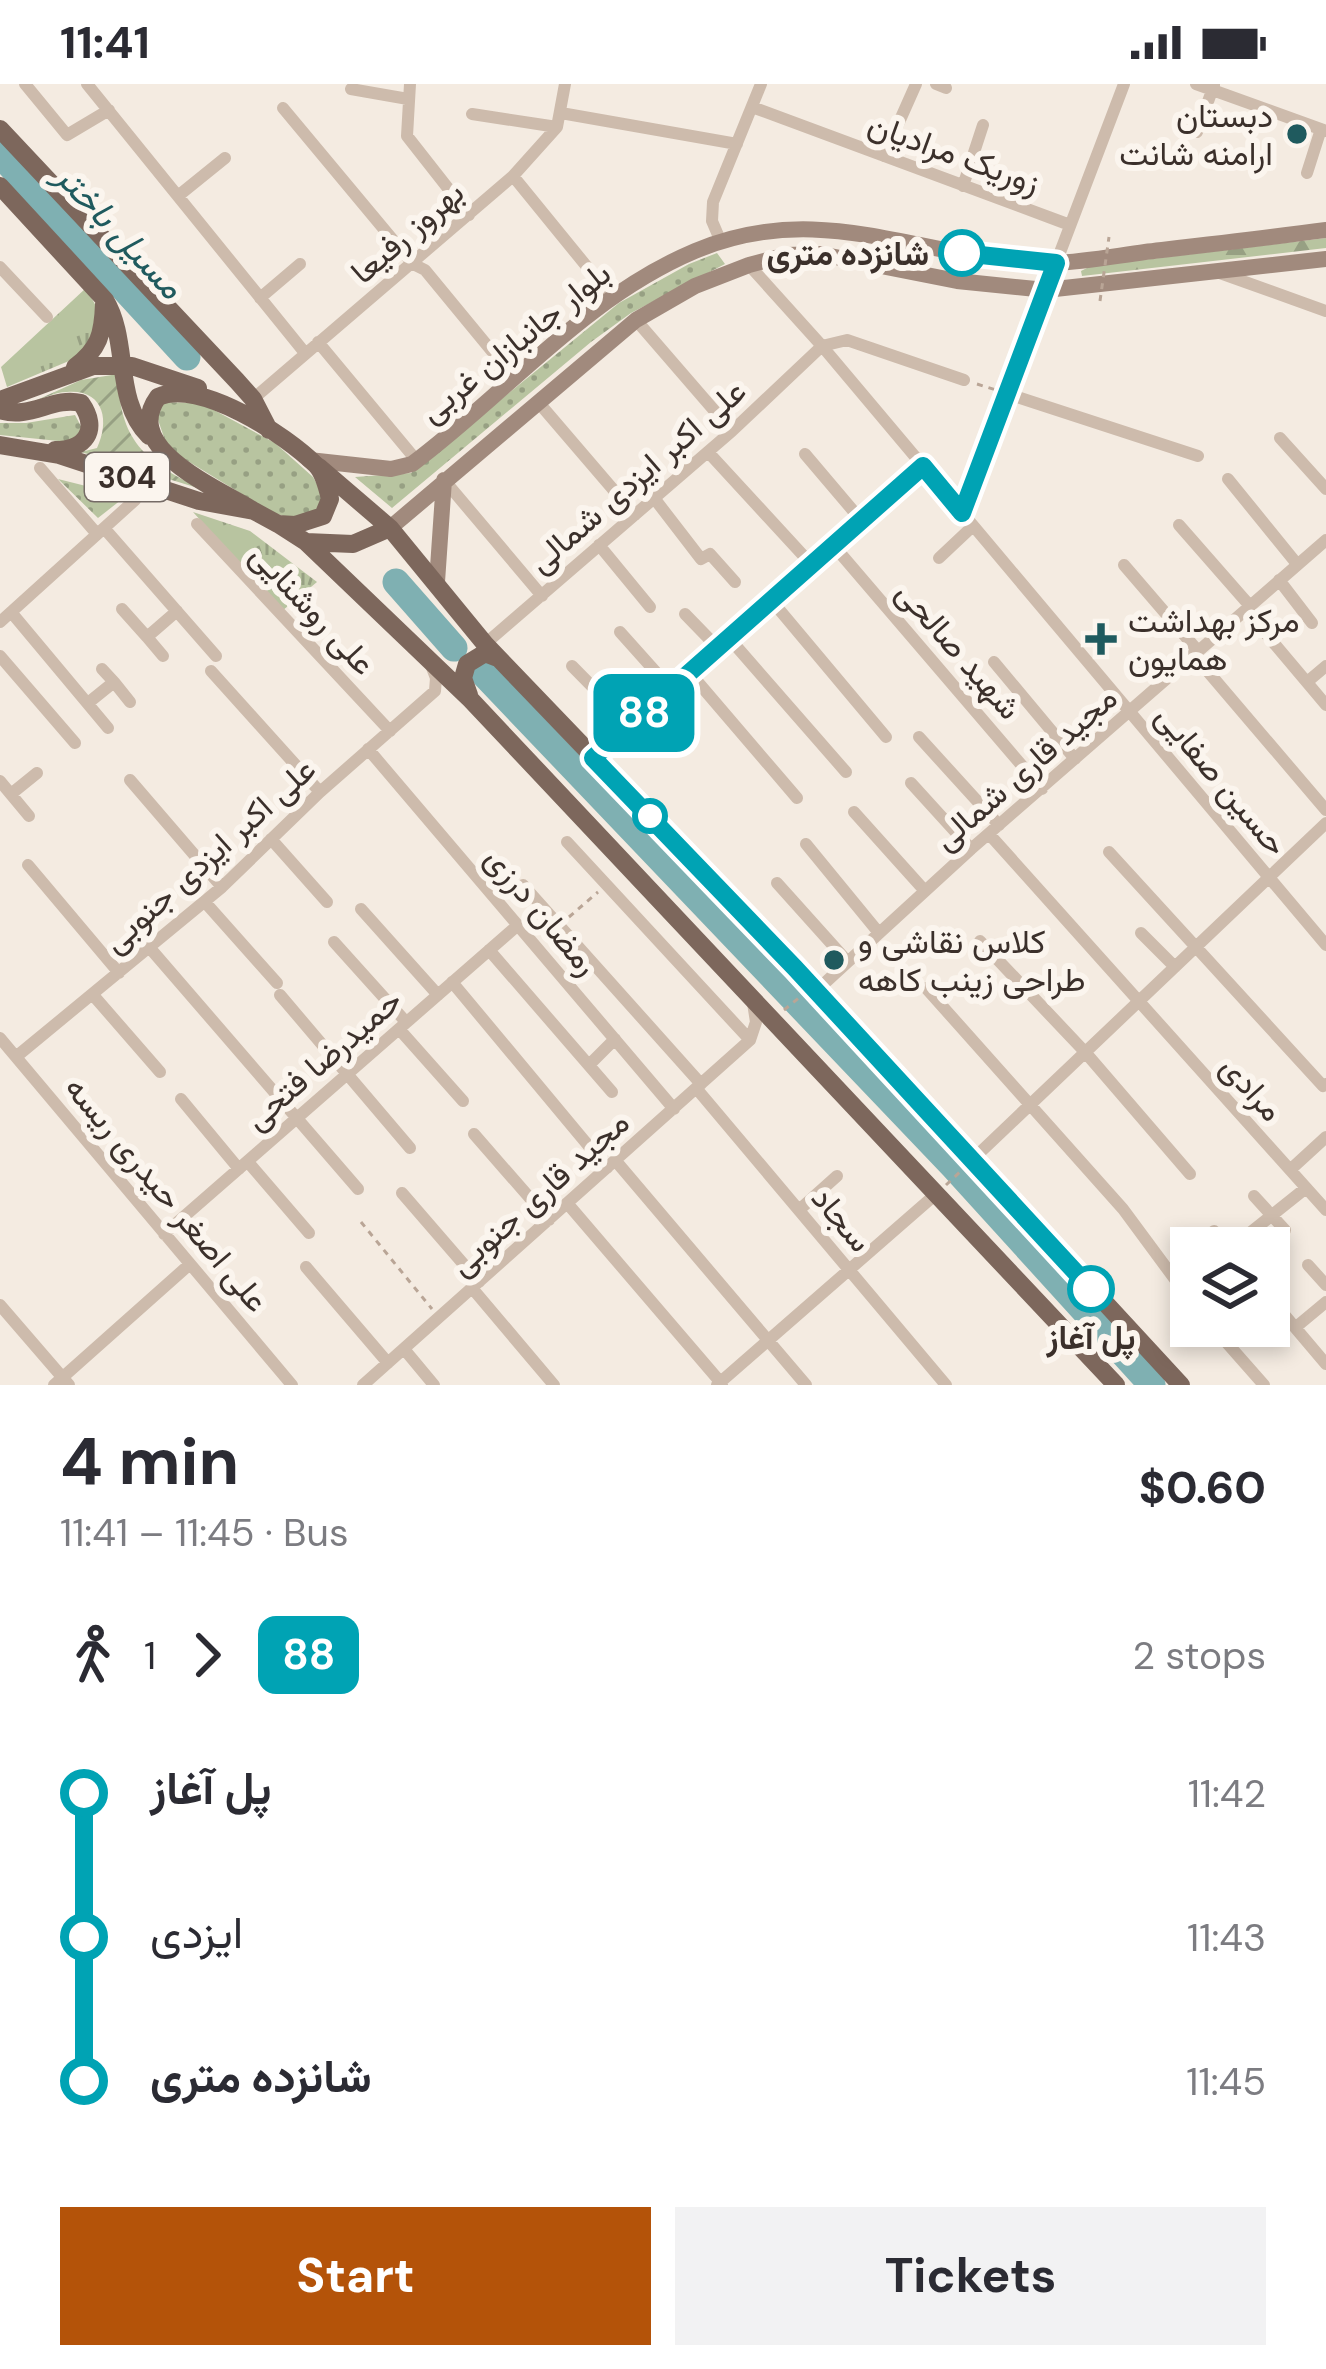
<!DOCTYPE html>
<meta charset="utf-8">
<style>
body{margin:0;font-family:"DM Sans",Vazirmatn,sans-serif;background:#f2f2f3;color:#2b2b33;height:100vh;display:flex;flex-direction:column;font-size:45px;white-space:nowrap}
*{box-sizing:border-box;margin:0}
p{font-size:39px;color:#7c7c81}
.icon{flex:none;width:66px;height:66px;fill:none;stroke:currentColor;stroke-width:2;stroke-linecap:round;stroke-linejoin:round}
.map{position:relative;height:1301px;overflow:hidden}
.sheet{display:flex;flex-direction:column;background:#fff;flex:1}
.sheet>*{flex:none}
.badge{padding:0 24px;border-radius:18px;font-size:42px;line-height:78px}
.fabs{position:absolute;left:1170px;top:1143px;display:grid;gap:24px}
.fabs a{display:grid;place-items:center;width:120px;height:120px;border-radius:0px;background:#fff;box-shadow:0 6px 18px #0003;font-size:60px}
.map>.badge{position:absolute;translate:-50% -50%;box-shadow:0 0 0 6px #fff}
.legs{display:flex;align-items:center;gap:18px;height:132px;padding:0 60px;font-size:39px}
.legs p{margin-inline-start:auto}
.head{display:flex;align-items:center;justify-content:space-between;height:204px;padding:0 60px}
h1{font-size:66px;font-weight:700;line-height:90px}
.action{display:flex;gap:24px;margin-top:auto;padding:24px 60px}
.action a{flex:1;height:138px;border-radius:0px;background:#b45309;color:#fff;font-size:48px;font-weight:700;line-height:138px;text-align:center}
.action a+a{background:#f2f2f3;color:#2b2b33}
ul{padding:0 60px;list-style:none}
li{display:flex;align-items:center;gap:42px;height:144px;font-size:45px}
li i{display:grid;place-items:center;width:18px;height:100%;margin:0 15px;background:currentColor}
li i::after{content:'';width:30px;height:30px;margin:-15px;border:9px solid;border-radius:50%;background:#fff}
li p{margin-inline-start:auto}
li:first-child i{background:linear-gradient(#0000 50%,currentColor 0)}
li:last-child i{background:linear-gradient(currentColor 50%,#0000 0)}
.status{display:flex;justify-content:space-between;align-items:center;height:84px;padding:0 60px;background:#fff;direction:ltr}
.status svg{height:33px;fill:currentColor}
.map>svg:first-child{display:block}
</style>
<div class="status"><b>11:41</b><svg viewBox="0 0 49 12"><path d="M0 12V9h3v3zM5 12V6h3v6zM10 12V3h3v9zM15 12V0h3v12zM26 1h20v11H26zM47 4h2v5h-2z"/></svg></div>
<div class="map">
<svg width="1326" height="1301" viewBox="0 0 1326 1301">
<defs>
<pattern id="grass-dots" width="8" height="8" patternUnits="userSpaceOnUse" patternTransform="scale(3)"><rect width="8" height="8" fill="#b8c4a0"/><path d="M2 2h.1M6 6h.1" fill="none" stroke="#97a083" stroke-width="1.8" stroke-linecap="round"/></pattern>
<pattern id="forest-firs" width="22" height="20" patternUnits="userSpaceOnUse" patternTransform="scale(3)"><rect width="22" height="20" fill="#b8c4a0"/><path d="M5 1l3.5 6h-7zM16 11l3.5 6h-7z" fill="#97a083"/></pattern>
<pattern id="park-tufts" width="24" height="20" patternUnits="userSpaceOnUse" patternTransform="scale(3)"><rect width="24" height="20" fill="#b8c4a0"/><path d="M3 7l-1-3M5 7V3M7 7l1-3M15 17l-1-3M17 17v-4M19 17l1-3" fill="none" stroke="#97a083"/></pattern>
<pattern id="garden-furrows" width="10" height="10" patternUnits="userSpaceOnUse" patternTransform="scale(3)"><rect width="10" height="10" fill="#b8c4a0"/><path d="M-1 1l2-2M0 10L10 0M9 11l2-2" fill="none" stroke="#97a083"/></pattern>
</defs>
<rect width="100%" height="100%" fill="#f4ebe1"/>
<path fill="url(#grass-dots)" d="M717 169 725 180 631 229 591 258 392 424 355 393 411 389 619 219 689 180Z
M163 318 201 319 275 359 313 393 323 411V424L290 434 271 428 168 365 156 330Z
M75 331 83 346 68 358 0 351V339H26Z
M58 395 126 412 98 434Z"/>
<path fill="url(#forest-firs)" d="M1326 154V164L1082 192 1081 187 1091 182Z"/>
<path fill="url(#park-tufts)" d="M86 204 97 224 101 242 76 274 7 303 1 283Z
M193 428 250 447 317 498 282 527Z"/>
<path fill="url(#garden-furrows)" d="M118 290C119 357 145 377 201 405L81 368 97 364C110 337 104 305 67 308 54 308 40 316 28 320L81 296Z"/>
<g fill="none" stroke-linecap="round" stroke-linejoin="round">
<path stroke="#7fb0b2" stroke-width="27" d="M0 70 187 273
M396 498 454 564
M480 586 953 1082 1152 1301"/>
<path stroke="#b9a596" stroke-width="3" stroke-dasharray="6 6" stroke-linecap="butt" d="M977 300 996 306
M569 833 598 808
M784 926 800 913
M946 1101 961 1087
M361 1138 432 1225"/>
<path stroke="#cdbbac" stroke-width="12" d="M25 0 67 51 109 26
M87 0 305 269
M410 0 407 52 469 131
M936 0 946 4
M1196 0 1326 47
M351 5 408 15
M752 23 1070 141
M283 24 413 180 425 186 514 294
M561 29 737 60
M472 30 557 43
M1197 48 1214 1
M884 72 916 0
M1307 89 1321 45
M513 92 610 211
M963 102 983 41
M178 112 225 74
M721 158 712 137 713 118 761 0
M1056 179 1124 0
M749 181 822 262 1326 861
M0 183 47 233
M1220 189 1326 227
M260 214 300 180
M636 236 732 347
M318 258 417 377
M1008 310 1198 372
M253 315 513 92 557 43 565 0
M539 319 635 431
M1280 354 1326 405
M708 368 812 481
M805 370 861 436
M40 384 97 450
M1228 395 1297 480
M445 397 542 512
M654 414 701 475 710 470 735 498
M962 429 1046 206
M197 440 390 647
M1179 441 1250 522
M104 444 216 572
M599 461 650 523
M834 462 1042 705
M939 474 973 442
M1124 481 1198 567
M1279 496 1312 539
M772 517 886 653
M122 525 147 553 177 527
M1246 526 1326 621
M11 528 108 644
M685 530 718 564
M0 538 135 416
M620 548 671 605
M147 553 163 572
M729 554 846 688
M485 560 732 347 822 262 847 256 964 296
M1193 570 1326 726
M0 572 75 659
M994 578 1075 675
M572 582 630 641
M211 587 320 708
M690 589 797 714
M114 598 130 618
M1307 598 1326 582
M88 619 114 598 102 585
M919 653 999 741
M368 665 674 1025
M593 674 923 383
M130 696 222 803
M0 697 29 732
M911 699 971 765
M11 710 37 689
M854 728 925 807
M989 750 1326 1126
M271 755 327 818
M567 758 750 956
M806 760 879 849
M1109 768 1323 1002 1326 1000
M28 781 119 889
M777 799 847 877
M523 801 701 1000
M204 817 277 899
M361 825 438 911
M1141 849 1175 883
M980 857 1085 968 1190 1090
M334 858 406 938
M149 863 358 1105
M489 866 612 1008
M452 898 607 1084
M926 904 1123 1125 1191 1217
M816 907 971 765 1326 456
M93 911 160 988
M280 911 410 1064
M399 945 463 1017
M0 954 292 1301
M17 972 222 803 320 708 435 607 436 594 431 581
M589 981 615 955
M696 1004 946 1301
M181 1015 239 1085
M474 1050 549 1136
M615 1076 806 1301
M971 1077 1326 739
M248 1078 309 1149
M1290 1086 1326 1053
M402 1109 479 1198
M1254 1112 1285 1146
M567 1119 722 1300
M799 1126 837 1092
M1214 1147 1229 1164
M164 1150 518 841
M1231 1164 1306 1104
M1308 1181 1326 1201
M306 1183 388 1279
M472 1204 554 1301
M1270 1214 1326 1280
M0 1221 69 1301
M1212 1242 1264 1301
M1296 1243 1326 1218
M404 1265 434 1301
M54 1301 190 1180
M363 1301 750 956 756 938 753 919
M717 1301 936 1110"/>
<path stroke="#a18a7d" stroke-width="16" d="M309 376 391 385 412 380C507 309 584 214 695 167 825 112 926 179 1054 179 1084 178 1115 172 1145 168 1205 161 1266 154 1326 146
M390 444 636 236 695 202 749 181 787 171 820 170 957 197 1046 206 1326 175
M437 498 444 396"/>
<path stroke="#7d675c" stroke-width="18" d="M0 45 237 297 253 315 269 346
M0 102 105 216C130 257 113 316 149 352
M75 283C99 265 103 250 104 220
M0 316 93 282H132L198 304
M0 326C30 336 53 312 81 319 100 346 85 366 55 366
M0 361 59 371 199 417 254 427 278 440 295 441 323 432 330 415C327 403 324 389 316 381 286 351 199 294 158 313 120 365 219 405 254 427
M319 383 390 444 485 560 795 883 1181 1301
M278 440 306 458 471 616 1116 1301
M306 458 353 460 390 444
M469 611 463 594 467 580 485 569 498 574"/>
<path stroke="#b9a596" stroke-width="3" stroke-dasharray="6 6" stroke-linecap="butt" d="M1100 217 1109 153"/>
</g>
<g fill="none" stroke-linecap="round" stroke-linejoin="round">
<g stroke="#fff" stroke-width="27">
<path id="line-1" d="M962 169 1056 179 962 429 923 382 593 674 795 884 1091 1205"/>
</g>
<use href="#line-1" stroke="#00a3b4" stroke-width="18"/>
</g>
<g fill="#1f5a5e" stroke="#fbf5ee" stroke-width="4.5">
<circle cx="1297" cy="50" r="12"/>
<path d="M1095 537h12v12h12v12h-12v12h-12v-12h-12v-12h12z"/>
<circle cx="834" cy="876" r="12"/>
</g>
<g fill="#fff" stroke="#00a3b4" stroke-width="6">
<circle cx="962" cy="169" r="21"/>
<circle cx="650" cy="732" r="15"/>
<circle cx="1091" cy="1205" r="21"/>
</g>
<g text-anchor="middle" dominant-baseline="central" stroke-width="12" stroke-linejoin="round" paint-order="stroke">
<rect fill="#fbf5ee" stroke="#756b66" stroke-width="3" x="85" y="369" width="84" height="48" rx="9"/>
<g font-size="30" font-weight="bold" fill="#3b302b">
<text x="127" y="393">304</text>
</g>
<g font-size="33" fill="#3b302b" stroke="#fbf5ee" text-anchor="start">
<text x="1273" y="31" text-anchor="end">دبستان<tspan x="1273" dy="38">ارامنه شانت</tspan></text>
<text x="1128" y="536">مرکز بهداشت<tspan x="1128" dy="38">همایون</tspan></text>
<text x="858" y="857">کلاس نقاشی و<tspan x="858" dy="38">طراحی زینب کاهه</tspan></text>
</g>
<g font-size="33" fill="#3b302b" stroke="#fbf5ee">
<text transform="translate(954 69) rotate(20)">زوریک مرادیان</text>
<text transform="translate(407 148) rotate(-41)">بهروز رفیعا</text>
<text transform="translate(515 258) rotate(-39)">بلوار جانبازان غربی</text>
<text transform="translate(637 392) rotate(-41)">علی اکبر ایزدی شمالی</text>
<text transform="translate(313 525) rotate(47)">علی روشنایی</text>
<text transform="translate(959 566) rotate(49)">شهید صالحی</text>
<text transform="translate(1025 684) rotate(-41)">مجید قاری شمالی</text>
<text transform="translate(1222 696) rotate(50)">حسین صفایی</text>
<text transform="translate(209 771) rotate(-42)">علی اکبر ایزدی جنوبی</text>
<text transform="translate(542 827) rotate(50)">رمضان درزی</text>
<text transform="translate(323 975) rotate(-41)">حمیدرضا فتحی</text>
<text transform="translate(1252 1004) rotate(48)">مرادی</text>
<text transform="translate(539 1109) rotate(-42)">مجید قاری جنوبی</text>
<text transform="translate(167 1110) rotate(50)">علی اصغر حیدری ریسه</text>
<text transform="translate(842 1135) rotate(50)">سجاد</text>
</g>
<g font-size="33" font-weight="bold" fill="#3b302b" stroke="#fbf5ee" text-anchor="end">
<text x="929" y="169">شانزده متری</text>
<text x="1091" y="1253" text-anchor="middle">پل آغاز</text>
</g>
<g font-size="36" font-style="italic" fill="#1f5a5e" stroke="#fbf5ee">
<text transform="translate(120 147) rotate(47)">مسیل باختر</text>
</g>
</g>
</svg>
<div class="fabs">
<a><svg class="icon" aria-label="layers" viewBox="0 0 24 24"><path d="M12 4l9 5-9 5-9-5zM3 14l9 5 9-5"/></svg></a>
</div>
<b class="badge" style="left:644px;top:629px;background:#00a3b4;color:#fff">88</b>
</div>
<section class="sheet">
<div class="head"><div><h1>4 min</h1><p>11:41 – 11:45 · Bus</p></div><b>$0.60</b></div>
<div class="legs"><svg class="icon" aria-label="walk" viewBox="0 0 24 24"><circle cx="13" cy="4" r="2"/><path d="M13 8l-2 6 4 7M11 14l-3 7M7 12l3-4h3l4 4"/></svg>1<svg class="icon" aria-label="forward" viewBox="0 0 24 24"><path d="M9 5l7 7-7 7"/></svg><b class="badge" style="background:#00a3b4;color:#fff">88</b><p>2 stops</p></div>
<ul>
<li><i style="color:#00a3b4"></i><b>پل آغاز</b><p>11:42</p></li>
<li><i style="color:#00a3b4"></i><span>ایزدی</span><p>11:43</p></li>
<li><i style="color:#00a3b4"></i><b>شانزده متری</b><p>11:45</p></li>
</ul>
<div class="action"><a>Start</a><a>Tickets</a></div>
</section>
